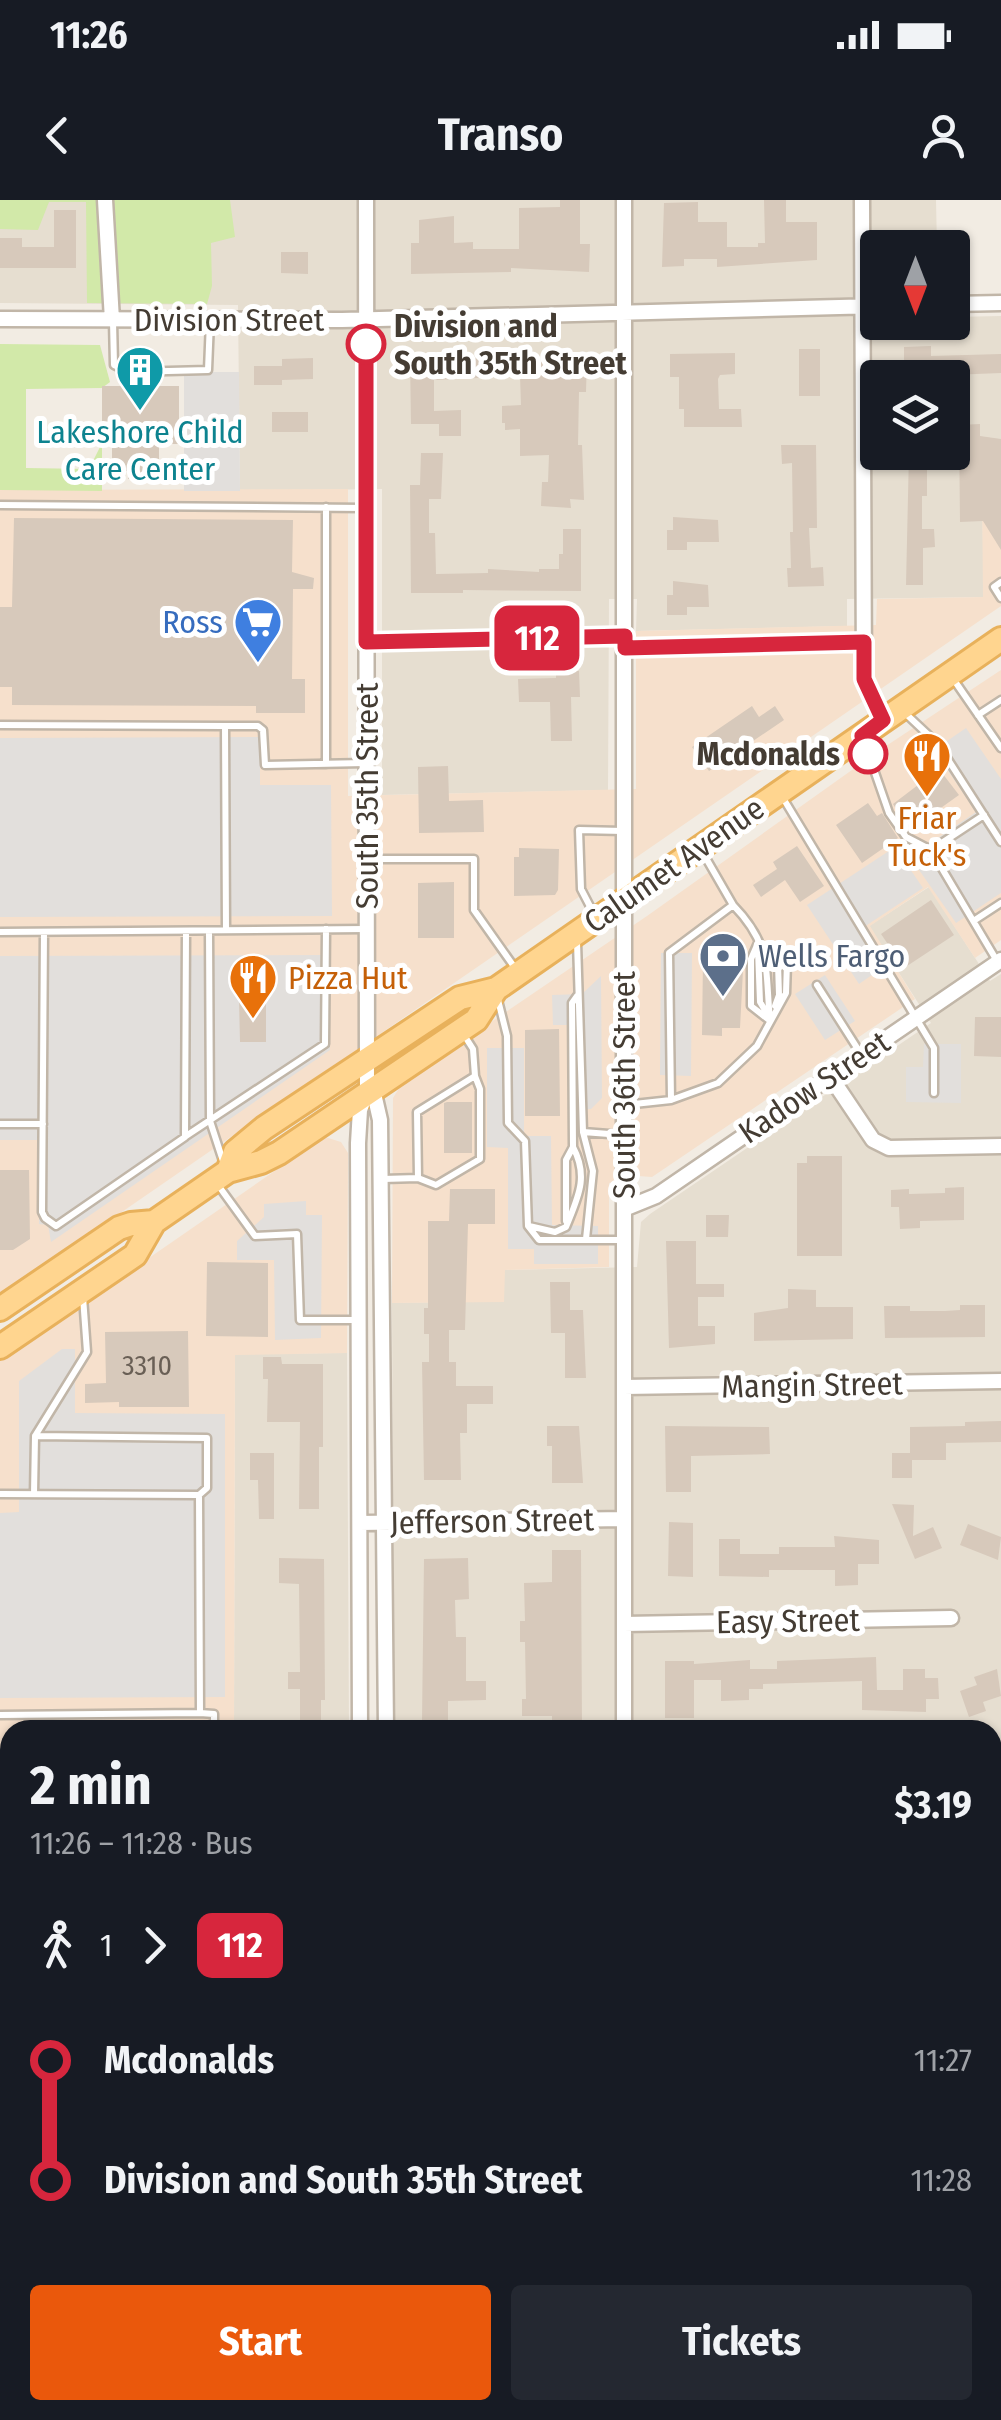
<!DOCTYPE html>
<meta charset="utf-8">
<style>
body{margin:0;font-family:"Fira Sans Condensed",sans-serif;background:#242831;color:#f1f3f6;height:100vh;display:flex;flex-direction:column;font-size:38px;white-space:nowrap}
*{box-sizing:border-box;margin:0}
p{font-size:32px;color:#9ea1a6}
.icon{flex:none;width:55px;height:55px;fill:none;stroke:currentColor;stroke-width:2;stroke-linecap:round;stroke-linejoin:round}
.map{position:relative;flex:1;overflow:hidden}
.side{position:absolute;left:0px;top:1520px;width:1002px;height:700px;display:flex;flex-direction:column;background:#171b24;border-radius:30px 30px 0 0;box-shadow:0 2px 8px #0004}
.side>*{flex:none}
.badge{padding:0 20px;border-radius:15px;font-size:35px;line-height:65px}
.needle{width:65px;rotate:180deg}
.tools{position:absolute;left:860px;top:30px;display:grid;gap:20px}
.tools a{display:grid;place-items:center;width:110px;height:110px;border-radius:10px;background:#171b24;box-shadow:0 2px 8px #0004;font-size:50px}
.map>.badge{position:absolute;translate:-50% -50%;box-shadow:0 0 0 5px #fff}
.legs{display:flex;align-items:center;gap:15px;height:110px;padding:0 30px;font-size:32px}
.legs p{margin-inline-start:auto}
.summary{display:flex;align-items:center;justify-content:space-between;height:170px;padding:0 30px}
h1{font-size:55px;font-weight:700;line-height:75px}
.primary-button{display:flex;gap:20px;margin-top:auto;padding:20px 30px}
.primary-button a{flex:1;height:115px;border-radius:10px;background:#ea580c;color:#fff;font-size:40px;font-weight:700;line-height:115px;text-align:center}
.primary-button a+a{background:#242831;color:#f1f3f6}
ul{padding:0 30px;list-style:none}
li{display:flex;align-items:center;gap:35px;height:120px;font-size:38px}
li i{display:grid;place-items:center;width:15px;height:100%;margin:0 12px;background:currentColor}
li i::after{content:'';width:25px;height:25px;margin:-12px;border:8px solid;border-radius:50%;background:#171b24}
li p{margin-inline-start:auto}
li:first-child i{background:linear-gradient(#0000 50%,currentColor 0)}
li:last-child i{background:linear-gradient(currentColor 50%,#0000 0)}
.status{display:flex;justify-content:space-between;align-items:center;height:70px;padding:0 50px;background:#171b24;direction:ltr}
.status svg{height:28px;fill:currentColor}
header{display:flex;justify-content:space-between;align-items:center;height:130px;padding:0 30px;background:#171b24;font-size:45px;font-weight:700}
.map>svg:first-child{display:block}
</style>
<div class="status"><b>11:26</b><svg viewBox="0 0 49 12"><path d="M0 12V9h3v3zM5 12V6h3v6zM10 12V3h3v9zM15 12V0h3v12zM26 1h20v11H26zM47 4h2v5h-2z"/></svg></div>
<header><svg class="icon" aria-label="back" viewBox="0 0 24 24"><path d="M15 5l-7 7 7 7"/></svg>Transo<svg class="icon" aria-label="person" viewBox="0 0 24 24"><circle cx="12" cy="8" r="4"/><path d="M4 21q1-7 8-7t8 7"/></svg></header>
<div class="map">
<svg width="1001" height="2220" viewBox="0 0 1001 2220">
<rect width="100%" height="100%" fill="#f2ece3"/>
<path fill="#e6ded0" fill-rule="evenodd" d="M0 0H936L937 47 878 48V122H952L953 117 1001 116V289L982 290 984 397 847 399V426L636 431 637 399H609L608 590 382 595V289L240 291 238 105 0 103ZM878 178H952V252H878Z
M929 687 990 781 1001 774V2130H992V1530H394L392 1103 503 1101 504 1070 637 1067 641 1022 650 1014 931 823 869 726Z
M347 1153 349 1530H234L235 1154Z
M993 2166H1001V2220H398V2210H992Z
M10 2179V2210H356V2220H0V2180Z"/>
<path fill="#f6e0cc" d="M348 289V596L636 589V431L876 425 877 399 983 397 982 289H1001V406L0 1096V290Z
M1001 470V740L975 758 928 687 870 726 915 799 652 977 638 976 609 983V1067L505 1070 504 1102 392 1103 393 898 403 882 647 716 880 550Z
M328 938 341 942 348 953 347 1153 235 1155 234 1530H10V2147H0V1161L321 939Z"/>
<path fill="#d2e9a9" d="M0 0H230L235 37 211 43 212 86 207 104 87 103 86 2H49L38 30 0 29Z
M0 144 100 145 110 182 102 188 26 189V268L89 269 102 243V291L0 290Z"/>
<path fill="#e2dfdc" d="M184 172H239L240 291H184V244H192V236L184 235Z
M966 528 1001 579V693L956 723 910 657 976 612 934 550Z
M260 537V585H331L332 716 0 717V538Z
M895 647 923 688 858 731 882 768 859 784 807 705Z
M661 753H692L691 876 660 875Z
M330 755V850L51 1042 48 1025 39 1024V940H0V756Z
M825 775 855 821 825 840 795 794Z
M601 776 602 898 591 909 577 910 575 825H553L552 795 582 794Z
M924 844H961V903L906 902V867H923Z
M487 848H524V936H551L552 1025 598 1026V1064H534V1049H508V948L487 947Z
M306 1001V1015H322L321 1138 275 1140 274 1060H237V1041L264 1017V1004Z
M62 1149H75V1213L225 1214V1497L0 1498V1313L19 1312V1181Z"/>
<path fill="#d7c9bb" d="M560 0H580V44H590L589 72 511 68V72L411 74V43H419V20L454 16V43L473 42V49H519V8L560 7Z
M764 0H786V22H817V60L717 67V59H684V66L662 67 664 3 698 2V22H727V47H758V43H765Z
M54 10H76V68H0V38H22V47H54Z
M281 52H308V74L281 73Z
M931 146V156L1001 154V173L926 176V165H904V147Z
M799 149H820V196H799Z
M735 153V174L720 175 718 179 719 209H741L742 227H684V209H679V177H670V154Z
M565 156H587L586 192H579L578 245H582L584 300 570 299 571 308 541 306 542 282H548L549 255 520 256V229L505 230V223H502V206L521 205 520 176 434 180V211L461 210V236H439V224H411L410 159 509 157V162L565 161Z
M313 158V179L282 180V185H254V166H282V159Z
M102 186H179V244H159V272H141V279H128V271H112V236H102Z
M272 212H308V232H272Z
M980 224V236L1001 239V350L983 321 960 322 959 225Z
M781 245H816L817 328H809L811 368 823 367 824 386 788 387 787 368H791L790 332H793L792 263 782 264Z
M909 252H927V296H922V329H934L935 347 923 348V385H906Z
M421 253H443L441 299H429V333H435L436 374 488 373V369L539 372V369H559V354H563V329H581V391L463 390V393H411L410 285H420Z
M673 317 718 320 719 342H687V350H667V330H673Z
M14 318 293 320 292 372 314 378 313 389H293L292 479H305V513H256V506L12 505V487H0V407H12Z
M673 381 708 385 709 407H687V415H667V395H673Z
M556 471H579L580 497H571L572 541H551L550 502H519L518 479 556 478Z
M752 506 759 517 775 506 784 520 709 571 692 547Z
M448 566 449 601 483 600 484 632 419 633 418 567Z
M939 569 959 595 910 630 893 604Z
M868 603 877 616 882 613 898 638 862 663 836 625Z
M797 646 824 686 800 702 785 680 761 697 753 685 777 669 773 662Z
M519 648 559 649 558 690 555 695 514 696V657H519Z
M454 682V738H418V683Z
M931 700 954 735 904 768 881 734Z
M703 759H740V770H743L740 828H722V836L702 835Z
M239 798H266V842H240Z
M975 817H1001V857L974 856Z
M559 829 560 916H525V830Z
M447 902H472V953H444V903Z
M807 956H842V1056H797V963H807Z
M0 970H29L30 1039 13 1050H0Z
M964 987V1020L920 1021V1028L900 1029 899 1007H891V990L909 989V994L945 993V988Z
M450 989H495V1024H468L465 1130H449V1162H456V1186H493V1204H467V1233H460L461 1280H424L422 1162H429V1134H424V1108H428V1021H449Z
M706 1015H729L728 1037H706Z
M666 1041H696V1084H724V1097H698V1126H715V1144L669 1148Z
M207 1062 268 1063V1137L206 1136Z
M550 1082H570V1110H583L586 1178H565V1133H551Z
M788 1089 816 1090V1107H853V1139L754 1141V1113L788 1108Z
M960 1105H985V1137L885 1138 884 1106H910V1111H945L960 1110Z
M188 1131 189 1207H119V1202L85 1203V1184L106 1183 105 1132Z
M263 1157H281L282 1164H323V1247H319V1309H299L300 1222H267L268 1179H263Z
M1001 1221V1242L946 1243V1260H912V1278H892V1253H910V1227L965 1226V1222Z
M547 1226H579L583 1283H552V1246H547Z
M665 1226 769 1227 770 1254 691 1256V1292H666Z
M250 1253H274V1319H259L258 1280H250Z
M892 1304 914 1305 913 1336 933 1327 942 1348 915 1359Z
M669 1322 693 1323V1377L668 1376Z
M968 1324 1001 1337 998 1360 960 1345Z
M834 1336 879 1340V1364H858V1385L835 1386V1370H769V1377L719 1376V1339H740V1354H779V1347H835Z
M552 1350H581L582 1530H552V1516H522V1499H526L525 1442H520V1421H525L524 1383 552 1382Z
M279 1358 324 1359 325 1500H321V1530H300V1489H288V1472H300L299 1384 279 1383Z
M468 1358 469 1399 455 1400 456 1437H466V1481H486V1500L448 1501V1521H422L424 1359Z
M876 1457 877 1490H903V1469H925V1478H938L939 1499H926V1512L862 1510V1481L763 1484V1489H749V1500L721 1501V1480H694V1518H665V1461H694V1464L750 1460V1469H777V1461Z
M997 1469 1001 1496 983 1502 986 1511 969 1517 960 1491 977 1485 974 1477Z"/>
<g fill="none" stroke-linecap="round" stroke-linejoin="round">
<g stroke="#c1b6a8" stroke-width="11">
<path id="service" d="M113 121 114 165 129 172 208 170 210 121
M0 305 364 308
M1001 382 994 387 1001 398
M625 449 862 442
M954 480 1001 548
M905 513 938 544 1001 642
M978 515 1001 500
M0 525 225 526 226 730
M225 526H258L263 530 265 565 365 563
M864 541 889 613 906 637 931 650 997 761
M326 564V307
M783 598 934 848V893
M931 650 984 615
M368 659H474V710L515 768
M733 705C772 745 765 769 770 820
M595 716 581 689 579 630 623 631
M975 720 1001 703
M209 731 210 921 223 961
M0 732 365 729
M44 732 42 1012 45 1018 56 1026 185 937 186 731
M577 742 583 932 593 971 586 1039
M758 743 751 759V806L769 820
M758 750 760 802 768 815
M767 753 778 764 779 795 775 806
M817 785 861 854
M498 800 507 836 508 923 525 941 528 1026 539 1040H624
M671 900 718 883 757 846 786 793 787 763 758 743
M625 905 671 900 669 753 733 705 703 653
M0 924H43
M583 932 622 935
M186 936 325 844 326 729
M418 978 436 985 480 959V889L475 876
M383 979 418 978 417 912 475 876 473 849 464 835
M218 985 255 1036 297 1034 300 1120H357
M566 1021V960L573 947
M529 1026 555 1032 566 1027C578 997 589 977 573 947L572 803 577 796
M0 1294 199 1295 207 1288V1238L35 1236
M34 1294 35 1236 87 1152 83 1097
M199 1295 200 1513 214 1514V1530
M0 1515 200 1513
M0 1739H10
M0 2095 10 2094
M128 2210V2220
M242 2210V2220"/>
</g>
<g stroke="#c1b6a8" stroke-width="19">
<path id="minor" d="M105 0 112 120
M624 0V1530
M862 0 864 479 883 521
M952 104 1001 103
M0 119 342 120 878 106
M366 442 625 436
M830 876 873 940 889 948 1001 946
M367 891 375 898 380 920 386 1530
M624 1009 656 996 1001 760
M624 1187 1001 1181
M360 1323 624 1319
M624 1424 951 1418
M360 1530 358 943 360 910 367 891 366 0
M992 1650H1001
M992 1886H1001
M362 2210V2220
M387 2210V2220
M599 2210V2220
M786 2210 787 2220
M978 2210V2220"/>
</g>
<g stroke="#c1b6a8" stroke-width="22">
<path id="tertiary" d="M992 2148H1001
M0 2165H10"/>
</g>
<g stroke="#e8b15b" stroke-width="28">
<path id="primary" d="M228 971 235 952 264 928 460 798 496 789 1001 439
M0 1109 119 1028 131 1024 154 1022
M0 1147 135 1055 154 1022 228 971 261 962 279 953 476 820 496 789"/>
</g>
<use href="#service" stroke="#fff" stroke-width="6"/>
<use href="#minor" stroke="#fff" stroke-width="14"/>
<use href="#tertiary" stroke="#fff" stroke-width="18"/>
<use href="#primary" stroke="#ffd58f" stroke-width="22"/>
</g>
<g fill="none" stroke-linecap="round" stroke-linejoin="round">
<g stroke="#fff" stroke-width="22">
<path id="line-1" d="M366 144V442L625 436V448L864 442V479L883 520 862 536 868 554"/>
</g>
<use href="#line-1" stroke="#d7263d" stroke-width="15"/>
</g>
<defs>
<g id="building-pin" transform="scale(2.5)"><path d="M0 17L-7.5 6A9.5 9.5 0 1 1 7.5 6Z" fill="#0f9aa8" stroke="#fff"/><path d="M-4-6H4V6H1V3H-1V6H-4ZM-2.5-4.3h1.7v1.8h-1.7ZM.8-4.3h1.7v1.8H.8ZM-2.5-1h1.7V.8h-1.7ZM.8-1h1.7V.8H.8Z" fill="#fff"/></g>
<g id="supermarket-pin" transform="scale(2.5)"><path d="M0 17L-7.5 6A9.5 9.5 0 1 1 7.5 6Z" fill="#3f7fe0" stroke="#fff"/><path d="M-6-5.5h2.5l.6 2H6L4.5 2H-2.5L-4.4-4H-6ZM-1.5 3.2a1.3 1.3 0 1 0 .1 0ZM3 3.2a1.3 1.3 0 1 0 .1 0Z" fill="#fff"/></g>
<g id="restaurant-pin" transform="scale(2.5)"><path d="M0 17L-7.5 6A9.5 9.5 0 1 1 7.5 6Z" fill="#e8710a" stroke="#fff"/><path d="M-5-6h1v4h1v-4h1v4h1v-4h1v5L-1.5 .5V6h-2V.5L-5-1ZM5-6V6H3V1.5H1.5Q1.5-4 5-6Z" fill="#fff"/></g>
<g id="bank-pin" transform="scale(2.5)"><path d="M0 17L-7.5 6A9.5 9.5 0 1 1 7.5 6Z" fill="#5c6f8a" stroke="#fff"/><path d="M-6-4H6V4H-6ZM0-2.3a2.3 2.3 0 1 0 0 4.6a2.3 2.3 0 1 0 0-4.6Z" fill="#fff"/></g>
</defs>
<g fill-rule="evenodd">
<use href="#building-pin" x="140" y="170"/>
<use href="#supermarket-pin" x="258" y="422"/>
<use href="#restaurant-pin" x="927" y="556"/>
<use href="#bank-pin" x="723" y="756"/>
<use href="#restaurant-pin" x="253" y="778"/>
</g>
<g fill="#fff" stroke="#d7263d" stroke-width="5">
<circle cx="366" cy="144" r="18"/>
<circle cx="868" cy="554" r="18"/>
</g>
<g text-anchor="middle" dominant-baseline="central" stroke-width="10" stroke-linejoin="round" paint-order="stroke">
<g font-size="28" fill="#695f55">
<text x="147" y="1165">3310</text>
</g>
<g font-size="32" fill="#443c33" stroke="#fff">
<text x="229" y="120">Division Street</text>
<text transform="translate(367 596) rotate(-90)">South 35th Street</text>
<text transform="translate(674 665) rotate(-35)">Calumet Avenue</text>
<text transform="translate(624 885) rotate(-90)">South 36th Street</text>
<text transform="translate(814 887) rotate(-34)">Kadow Street</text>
<text transform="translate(812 1185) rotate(-1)">Mangin Street</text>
<text transform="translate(492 1321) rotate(-1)">Jefferson Street</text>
<text transform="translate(788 1421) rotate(-1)">Easy Street</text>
</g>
<g font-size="32" font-weight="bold" fill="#443c33" stroke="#fff" text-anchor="start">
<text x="394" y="126">Division and<tspan x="394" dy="37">South 35th Street</tspan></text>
<text x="840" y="554" text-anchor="end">Mcdonalds</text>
</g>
<g font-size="32" fill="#0d838f" stroke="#fff">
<text x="140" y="232">Lakeshore Child<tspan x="140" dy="37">Care Center</tspan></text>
</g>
<g font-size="32" fill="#366cbe" stroke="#fff" text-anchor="end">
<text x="223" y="422">Ross</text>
</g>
<g font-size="32" fill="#c56008" stroke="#fff">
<text x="927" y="618">Friar<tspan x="927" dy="37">Tuck's</tspan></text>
<text x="288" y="778" text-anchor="start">Pizza Hut</text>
</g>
<g font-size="32" fill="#4e5e75" stroke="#fff" text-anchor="start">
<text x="758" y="756">Wells Fargo</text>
</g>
</g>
</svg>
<div class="tools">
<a><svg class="needle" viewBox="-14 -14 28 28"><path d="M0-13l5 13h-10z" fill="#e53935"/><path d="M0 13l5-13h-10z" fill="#9ea1a6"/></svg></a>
<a><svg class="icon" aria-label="layers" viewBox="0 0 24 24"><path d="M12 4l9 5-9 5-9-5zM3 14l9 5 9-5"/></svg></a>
</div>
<b class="badge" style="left:537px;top:438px;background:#d7263d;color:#fff">112</b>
<section class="side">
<div class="summary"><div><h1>2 min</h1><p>11:26 – 11:28 · Bus</p></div><b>$3.19</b></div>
<div class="legs"><svg class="icon" aria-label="walk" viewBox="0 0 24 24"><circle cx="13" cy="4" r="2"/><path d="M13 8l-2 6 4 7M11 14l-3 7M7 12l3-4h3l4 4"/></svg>1<svg class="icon" aria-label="forward" viewBox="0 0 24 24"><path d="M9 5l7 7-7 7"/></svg><b class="badge" style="background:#d7263d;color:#fff">112</b></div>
<ul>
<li><i style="color:#d7263d"></i><b>Mcdonalds</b><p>11:27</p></li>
<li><i style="color:#d7263d"></i><b>Division and South 35th Street</b><p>11:28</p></li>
</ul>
<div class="primary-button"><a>Start</a><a>Tickets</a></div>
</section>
</div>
